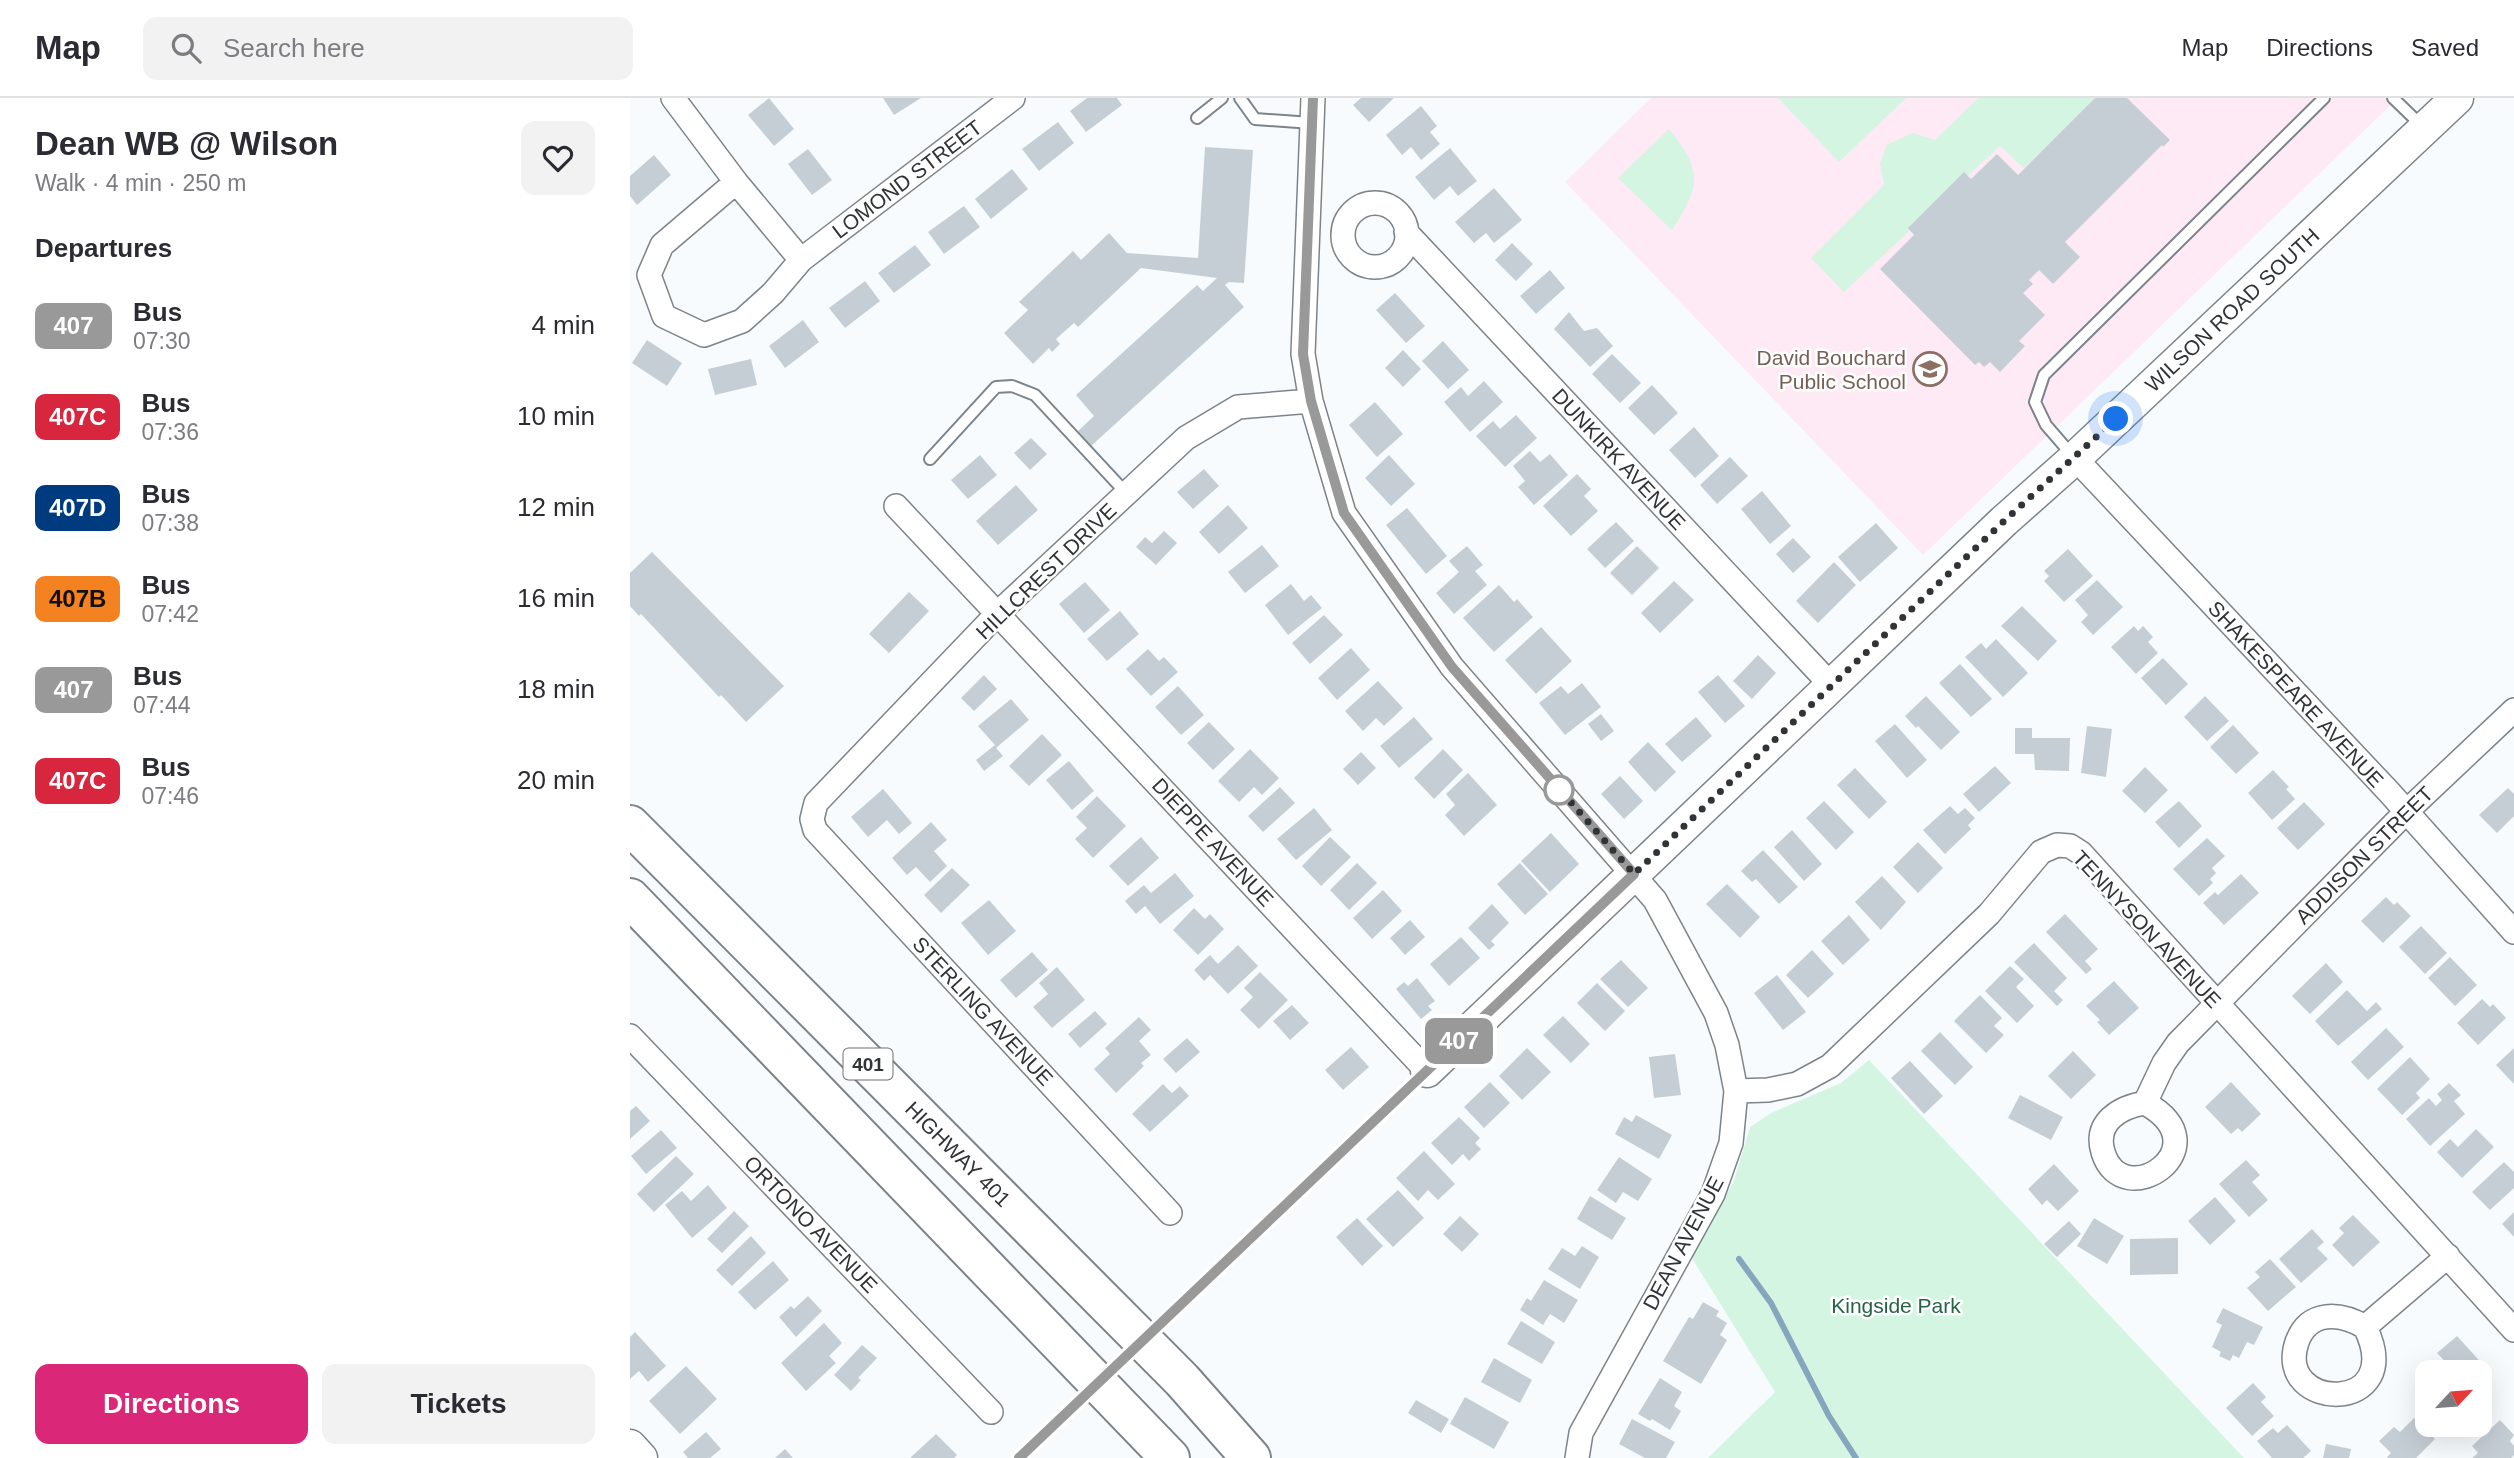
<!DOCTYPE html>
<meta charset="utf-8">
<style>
body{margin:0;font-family:Helvetica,sans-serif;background:#f2f2f3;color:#2b2b33;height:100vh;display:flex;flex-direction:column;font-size:26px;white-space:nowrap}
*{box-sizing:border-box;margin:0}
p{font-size:23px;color:#7c7c81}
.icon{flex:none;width:38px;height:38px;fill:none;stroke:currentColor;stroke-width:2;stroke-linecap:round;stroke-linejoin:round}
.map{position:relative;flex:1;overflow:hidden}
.details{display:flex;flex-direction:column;background:#fff;width:630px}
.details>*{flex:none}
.badge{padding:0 14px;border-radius:10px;font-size:24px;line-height:46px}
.needle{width:46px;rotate:64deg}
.buttons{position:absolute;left:1785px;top:1262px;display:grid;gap:14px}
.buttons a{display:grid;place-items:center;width:77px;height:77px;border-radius:14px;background:#fff;box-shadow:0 7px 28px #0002;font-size:35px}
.you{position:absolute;width:35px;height:35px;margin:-18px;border:5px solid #fff;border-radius:50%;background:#1a73e8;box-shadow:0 0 0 10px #1a73e833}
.map>.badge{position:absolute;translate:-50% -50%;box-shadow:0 0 0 4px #fff}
h2{padding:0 35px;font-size:26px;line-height:63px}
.round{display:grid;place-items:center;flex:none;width:74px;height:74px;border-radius:14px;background:#f2f2f3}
.summary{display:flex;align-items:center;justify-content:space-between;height:119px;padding:0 35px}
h1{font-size:33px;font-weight:700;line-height:52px}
.action{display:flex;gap:14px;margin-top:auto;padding:14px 35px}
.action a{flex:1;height:80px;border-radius:14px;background:#db2777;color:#fff;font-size:28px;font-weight:700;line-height:80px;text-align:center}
.action a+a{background:#f2f2f3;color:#2b2b33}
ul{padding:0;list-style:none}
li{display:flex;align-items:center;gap:21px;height:91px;padding:0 35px}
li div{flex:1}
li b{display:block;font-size:26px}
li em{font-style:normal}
li .badge{min-width:77px;font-weight:700;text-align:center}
header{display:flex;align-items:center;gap:42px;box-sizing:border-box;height:98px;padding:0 35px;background:#fff;border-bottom:2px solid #e1e1e2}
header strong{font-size:33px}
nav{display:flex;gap:38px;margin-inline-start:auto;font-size:24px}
.search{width:490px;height:63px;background:#f2f2f3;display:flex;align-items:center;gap:18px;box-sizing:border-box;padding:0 24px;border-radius:14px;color:#7c7c81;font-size:26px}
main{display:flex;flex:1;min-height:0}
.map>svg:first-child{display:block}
</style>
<header>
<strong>Map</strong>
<div class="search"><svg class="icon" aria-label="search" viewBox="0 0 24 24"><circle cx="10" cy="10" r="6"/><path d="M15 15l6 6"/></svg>Search here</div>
<nav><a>Map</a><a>Directions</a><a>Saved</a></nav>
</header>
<main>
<section class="details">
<div class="summary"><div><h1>Dean WB @ Wilson</h1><p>Walk · 4 min · 250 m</p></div><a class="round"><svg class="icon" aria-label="heart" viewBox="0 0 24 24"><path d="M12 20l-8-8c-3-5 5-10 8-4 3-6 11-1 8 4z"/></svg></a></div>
<h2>Departures</h2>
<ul>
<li><span class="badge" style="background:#999;color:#fff">407</span><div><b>Bus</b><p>07:30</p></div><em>4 min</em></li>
<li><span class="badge" style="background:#d7263d;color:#fff">407C</span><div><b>Bus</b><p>07:36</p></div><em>10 min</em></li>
<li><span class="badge" style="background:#003b80;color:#fff">407D</span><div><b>Bus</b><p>07:38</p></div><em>12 min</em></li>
<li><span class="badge" style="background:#f58220;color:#111">407B</span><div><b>Bus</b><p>07:42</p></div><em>16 min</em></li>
<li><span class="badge" style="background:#999;color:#fff">407</span><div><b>Bus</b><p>07:44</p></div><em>18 min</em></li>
<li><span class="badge" style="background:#d7263d;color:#fff">407C</span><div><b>Bus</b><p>07:46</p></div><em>20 min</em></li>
</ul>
<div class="action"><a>Directions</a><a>Tickets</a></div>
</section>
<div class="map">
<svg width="1884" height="1360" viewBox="0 0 1884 1360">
<rect width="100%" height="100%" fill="#f7fbfe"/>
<path fill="#fdeaf4" d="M1021 0H1768L1293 457 935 84Z"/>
<path fill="#d3f5e2" d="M1148 0H1276L1209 64Z
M1348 0H1469L1394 70 1370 48 1214 194 1181 160 1254 87 1250 65 1257 47 1282 35 1305 42Z
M1039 31C1073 73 1071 87 1042 132L988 80Z
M1239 962 1614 1360H1078L1145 1294 1060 1157 1104 1083 1120 1029 1141 1015 1211 985Z"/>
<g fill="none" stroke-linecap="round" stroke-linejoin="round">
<path stroke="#85a7be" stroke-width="6" d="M1109 1161 1141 1205 1199 1318 1226 1360"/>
</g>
<path fill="#c6ced5" d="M139 0 164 31 144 48 118 17Z
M253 0H291L264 17Z
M457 0H487L492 7 456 34 440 13Z
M731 0H764L739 24 723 7Z
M1465 0H1497L1540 42 1533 49 1532 47 1435 144 1450 159 1423 186 1409 172 1399 182 1403 186 1393 195 1415 217 1389 243 1395 248 1370 274 1360 264 1354 269 1349 264 1345 267 1250 171 1284 137 1278 130 1334 74 1341 81 1367 56 1388 77Z
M791 8 807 28 800 34 810 46 791 62 781 49 772 57 756 37Z
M428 24 444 45 409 73 392 51Z
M575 49 623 52 614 185 599 184 595 187 614 209 461 348 448 333 464 318 446 297 567 187 573 193 587 180 511 170 448 229 444 225 426 241 430 246 422 254 419 250 403 266 374 235 398 212 389 204 443 153 451 162 479 135 497 155 568 160Z
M820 50 847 83 828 98 820 88 804 102 785 79Z
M178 51 202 82 182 97 158 66Z
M24 57 41 77 7 107 0 98V78Z
M382 71 398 91 361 121 345 101Z
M864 90 892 122 864 145 856 135 844 145 825 124Z
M334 108 350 129 314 156 298 134Z
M882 145 903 166 886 183 865 162Z
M285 147 301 167 264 195 248 175Z
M920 172 935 190 906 216 890 198Z
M235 183 250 203 215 230 199 210Z
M765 195 795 228 776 245 746 212Z
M939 214 954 233 967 230 983 248 960 269 924 231Z
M173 222 189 244 155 270 139 248Z
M17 242 52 265 37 288 2 265Z
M813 243 839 272 818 291 792 263Z
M773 252 791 271 773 289 755 270Z
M982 256 1011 285 990 305 962 276Z
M121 261 127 287 85 297 78 271Z
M854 283 873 304 840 334 814 304 831 289 838 298Z
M1022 287 1048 315 1024 337 998 310Z
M745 304 773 336 747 359 719 327Z
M886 317 907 340 875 369 846 338 863 323 870 331Z
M1064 329 1089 358 1065 380 1039 352Z
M401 340 417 356 400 372 384 355Z
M900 353 910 364 920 356 938 377 904 407 888 389 895 383 883 368Z
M350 357 367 377 338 401 321 382Z
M759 357 785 386 761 408 735 380Z
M1100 359 1118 378 1087 406 1070 387Z
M574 371 589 388 563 411 547 394Z
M947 376 961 391 954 398 968 413 941 438 913 408Z
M386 387 408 412 368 447 346 423Z
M1132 393 1161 428 1140 446 1111 411Z
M598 407 618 430 589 456 569 434Z
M777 410 817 458 796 476 756 427Z
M986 424 1004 443 975 470 957 451Z
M1246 425 1268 450 1230 484 1208 459Z
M534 433 547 445 526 467 506 449 515 439 522 445Z
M1163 440 1181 459 1163 475 1146 456Z
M632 447 649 468 615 495 598 474Z
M837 448 853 467 845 473 857 487 824 516 806 495 829 474 819 463Z
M1007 448 1029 470 1002 497 980 475Z
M1438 451 1463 478 1434 504 1414 483 1419 478 1414 473Z
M22 454 154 588 116 624 91 597 89 599 11 516 9 518 0 508V475Z
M1204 464 1226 487 1188 525 1166 503Z
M1467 482 1493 509 1463 537 1451 524 1458 517 1445 502Z
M1044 483 1064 502 1030 535 1011 515Z
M455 484 480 512 454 535 429 506Z
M661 486 674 503 681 497 692 510 658 537 635 507Z
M869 487 884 504 887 501 903 519 864 554 833 520Z
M279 494 299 513 259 555 239 536Z
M1392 508 1427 543 1408 563 1371 528Z
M490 513 509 536 477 563 457 541Z
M694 517 713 537 680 566 662 545Z
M1504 528 1508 533 1513 528 1523 539 1518 544 1528 555 1506 576 1481 549Z
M911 529 942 563 906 596 875 562Z
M1366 541 1398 575 1373 599 1335 559 1351 545 1356 551Z
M721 550 740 572 707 602 688 580Z
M518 551 529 563 534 559 548 574 521 598 496 571Z
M1128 557 1146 575 1122 601 1103 583Z
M1533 560 1558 586 1536 607 1511 580Z
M1330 566 1362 601 1341 619 1309 585Z
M354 577 367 591 344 613 331 600Z
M1088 577 1115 608 1095 625 1068 594Z
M748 583 773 610 754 628 746 620 733 633 715 613Z
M952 585 971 609 935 637 909 605 931 588 938 596Z
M548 588 574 617 551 637 525 609Z
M1296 598 1330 634 1311 652 1288 628 1286 630 1275 618Z
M1575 598 1599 623 1577 643 1554 619Z
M381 601 399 622 366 650 373 658 354 673 346 662 365 647 348 628Z
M971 616 984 633 971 643 958 626Z
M784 619 803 641 769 670 750 648Z
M1066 619 1082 638 1052 664 1035 646Z
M579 624 605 651 583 672 557 645Z
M1265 626 1297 662 1277 680 1245 643Z
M1603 627 1629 655 1606 676 1580 649Z
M1457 628 1482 631 1476 679 1451 675Z
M1385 630H1402V640H1440L1439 673 1405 672 1404 656H1385Z
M412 636 432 657 399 688 379 668Z
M1018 644 1046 674 1025 694 998 664Z
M620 651 649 680 632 697 624 689 609 704 588 683Z
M813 651 833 672 804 701 784 680Z
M731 654 746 670 728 687 713 671Z
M439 663 464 693 442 712 416 682Z
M1365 668 1381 685 1349 714 1333 696Z
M1515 669 1538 692 1515 715 1492 693Z
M1225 670 1257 704 1239 721 1207 687Z
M1643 672 1659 689 1656 691 1665 701 1642 722 1618 695Z
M838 675 867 707 834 738 815 717 825 707 816 696Z
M990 678 1013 703 994 721 971 696Z
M650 689 665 705 633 734 618 718Z
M1878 690 1884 696V718L1867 735 1849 717Z
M253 691 282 725 269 736 257 722 238 739 221 719Z
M467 698 496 728 463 760 445 741 457 730 446 719Z
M1194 703 1224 734 1206 752 1176 720Z
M1549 703 1572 728 1549 750 1525 724Z
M1674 704 1695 726 1668 752 1647 730Z
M1320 708 1328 716 1335 710 1345 720 1338 727 1341 731 1315 756 1293 732Z
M684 710 702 732 666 762 647 741Z
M301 724 317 742 304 753 317 768 300 784 286 769 277 777 262 760Z
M1162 732 1192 766 1174 783 1144 749Z
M921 735 949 766 920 794 891 763Z
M511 739 529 760 498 788 479 768Z
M700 739 721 759 691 788 672 768Z
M1577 740 1595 758 1582 770 1586 775 1580 781 1583 785 1569 798 1543 771Z
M1288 744 1313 770 1288 795 1263 769Z
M1133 752 1168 789 1149 806 1126 781 1122 784 1111 773Z
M727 765 747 785 719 812 700 792Z
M890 765 918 796 895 817 867 786Z
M322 770 340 787 311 815 294 797Z
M545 775 564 798 530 826 515 808 506 816 495 803 514 787 521 795Z
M1611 776 1629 795 1594 827 1573 805 1585 794 1588 797Z
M1252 778 1276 804 1251 832 1225 804Z
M1097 786 1130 819 1110 840 1076 806Z
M753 792 772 813 742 841 723 820Z
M1756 799 1764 807 1767 804 1781 818 1753 845 1731 823Z
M359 802 386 833 358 857 331 825Z
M862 806 879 825 861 843 865 847 859 852 838 830Z
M564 810 575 821 580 816 594 831 568 857 543 832Z
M1435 816 1468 851 1455 863 1462 871 1456 876 1416 834Z
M1219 817 1240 842 1213 867 1191 843Z
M780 822 795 839 775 857 760 840Z
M1791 828 1817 855 1795 876 1769 849Z
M831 839 850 860 819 888 800 866Z
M1404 845 1437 880 1424 893 1433 902 1427 908 1384 864Z
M608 847 628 868 598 896 580 877 574 883 564 872 580 857 588 866Z
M1182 852 1204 876 1178 900 1156 877Z
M402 854 418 872 386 900 370 882Z
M1820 859 1847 887 1825 908 1798 880Z
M991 862 1018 890 998 909 970 881Z
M1696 865 1713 884 1680 916 1662 898Z
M1380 868 1394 881 1386 889 1404 908 1387 925 1355 893Z
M427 869 455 902 422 930 403 909 418 896 409 885Z
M630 874 658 902 629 931 610 912 623 899 614 890Z
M1147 877 1176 914 1153 932 1124 895Z
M787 880 805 903 798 908 802 912 791 921 766 891 774 884 778 888Z
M1484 883 1509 910 1479 937 1467 924 1470 922 1456 908Z
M967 885 995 913 975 933 947 905Z
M1717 892 1737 913 1746 904 1752 911 1708 948 1685 923Z
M1350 897 1372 920 1364 928 1374 937 1356 955 1324 923Z
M1852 901 1860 909 1863 906 1876 920 1848 947 1827 925Z
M662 907 679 925 660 942 643 923Z
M465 913 477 926 450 950 438 936Z
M933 918 960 946 941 965 913 937Z
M509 919 521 932 509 943 521 957 511 965 514 968 486 995 464 971 480 956 475 950Z
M1756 930 1774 949 1738 982 1721 964Z
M1310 934 1343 969 1325 987 1291 953Z
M557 940 570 954 546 975 533 961Z
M721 949 739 969 713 992 695 972Z
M897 950 921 974 892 1002 869 978Z
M1884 950V986L1866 967Z
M1443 953 1466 977 1441 1001 1418 978Z
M1045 956 1051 997 1024 1000 1019 959Z
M1780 959 1800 981 1786 995 1790 1000 1772 1017 1747 991Z
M1280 963 1313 998 1294 1016 1261 980Z
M860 984 880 1005 854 1030 834 1009Z
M1601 984 1631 1016 1612 1034 1608 1030 1601 1036 1575 1009Z
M1819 985 1831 997 1824 1003 1835 1016 1800 1048 1776 1021 1799 1000 1806 1008 1812 1002 1807 996Z
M533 986 542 995 550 988 559 998 520 1034 502 1016Z
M1390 997 1433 1019 1421 1042 1378 1020Z
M6 1008 20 1023 0 1041V1013Z
M1006 1017 1042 1037 1029 1061 985 1036 994 1019 1002 1024Z
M829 1019 850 1040 845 1045 851 1051 839 1063 833 1056 822 1067 801 1045Z
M1846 1031 1864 1049 1832 1080 1807 1054 1820 1041 1828 1049Z
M31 1032 47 1050 16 1076 1 1058Z
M794 1053 825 1086 808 1102 798 1092 788 1103 766 1080Z
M46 1058 64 1076 24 1114 7 1096Z
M989 1059 1022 1081 1008 1103 993 1094 986 1105 967 1092Z
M1616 1062 1630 1077 1622 1084 1638 1102 1619 1119 1589 1086Z
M1874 1064 1884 1074V1090L1860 1112 1842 1094Z
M1424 1066 1449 1093 1428 1113 1417 1102 1412 1107 1398 1091Z
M78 1087 97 1110 62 1140 35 1107 52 1093 61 1103Z
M768 1092 794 1120 763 1149 736 1121Z
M960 1098 996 1120 982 1142 947 1121Z
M1585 1099 1606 1123 1580 1147 1558 1123Z
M104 1113 119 1128 92 1155 77 1141Z
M1884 1114V1139L1872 1126Z
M1723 1117 1750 1144 1723 1169 1702 1147 1714 1135 1709 1130Z
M830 1118 849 1136 832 1154 813 1136Z
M727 1120 753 1148 732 1168 706 1139Z
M1464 1120 1494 1138 1477 1166 1447 1148Z
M1439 1123 1451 1136 1427 1159 1414 1146Z
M1682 1131 1694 1144 1687 1150 1698 1161 1671 1185 1649 1161Z
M121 1138 136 1155 102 1188 86 1172Z
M1548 1140V1176L1500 1177V1141Z
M952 1148 969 1159 950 1191 918 1171 932 1150 945 1158Z
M1640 1161 1666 1189 1638 1213 1617 1190 1630 1179 1625 1174Z
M143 1163 159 1182 125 1212 108 1194Z
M914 1182 948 1202 934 1225 920 1216 913 1227 890 1212 897 1200 901 1203Z
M178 1198 192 1213 166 1239 149 1219 161 1208 164 1211Z
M1073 1204 1089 1213 1086 1218 1097 1225 1090 1237 1097 1242 1071 1286 1033 1263 1059 1219 1063 1221Z
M1593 1210 1633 1229 1624 1247 1617 1244 1609 1260 1603 1257 1600 1263 1589 1258 1591 1254 1582 1249 1592 1227 1586 1224Z
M891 1223 925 1244 912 1266 877 1246Z
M194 1225 212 1245 199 1258 206 1265 176 1293 151 1265Z
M5 1234 36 1268 18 1284 9 1273 0 1281V1239Z
M1827 1238 1857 1271 1850 1277V1274H1825L1807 1255Z
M232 1247 247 1260 228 1280 231 1282 221 1293 204 1277Z
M864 1260 902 1282 890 1305 851 1284Z
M56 1268 87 1301 50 1336 19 1303Z
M1030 1280 1052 1294 1044 1308 1051 1313 1040 1332 1022 1321 1020 1323 1008 1316Z
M1623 1285 1636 1299 1631 1304 1644 1318 1622 1338 1596 1310Z
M835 1299 879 1324 864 1351 820 1326Z
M786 1302 819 1321 811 1335 778 1315Z
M1784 1320 1805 1341 1786 1360H1758L1757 1359 1761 1355 1749 1343 1764 1329 1770 1334Z
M1002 1321 1045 1344 1036 1360H1015L989 1346Z
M1870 1322 1884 1337 1880 1343 1884 1348V1357L1881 1360H1842L1848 1355 1842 1348Z
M1657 1327 1681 1353 1673 1360H1642L1627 1343 1643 1330 1648 1335Z
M76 1334 91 1351 80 1360H58L53 1354Z
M306 1336 327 1357 324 1360H280Z
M1696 1346 1721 1351 1719 1360H1693Z
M155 1351 163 1360H145Z"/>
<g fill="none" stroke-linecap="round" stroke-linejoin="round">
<g stroke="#7c848b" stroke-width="14">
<path id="lane" d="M610 0 625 21 682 25
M1763 0 1793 29
M567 20 592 0
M1442 357 1416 327 1405 304 1414 277 1694 0
M300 361 366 289 382 288 405 297 497 396"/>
</g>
<g stroke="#7c848b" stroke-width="26">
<path id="street" d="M43 0 106 84 171 162
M683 0 673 256 681 303 714 415 822 569 1025 802 1086 915 1097 947 1106 993 1101 1045 1083 1096 951 1335 947 1360
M106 84 32 147 19 177 34 218 74 237 112 223 143 195 171 162 383 0
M713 137a32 32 0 1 1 64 0a32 32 0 1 1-64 0Z
M776 134 1201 587
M1445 360 1759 694 1884 834
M266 408 797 973
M0 938 361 1314
M1106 993 1138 992 1167 986 1200 968 1359 816 1411 754 1427 747 1440 748 1451 755 1884 1232
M1515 1005C1595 1049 1492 1118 1473 1054 1464 1024 1490 1009 1515 1005L1534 965 1548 945 1776 714 1884 612
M540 1115 185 732 182 721 186 705 368 515 556 340 608 309 681 303
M1735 1229C1779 1318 1643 1314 1667 1244 1679 1211 1711 1215 1735 1229L1818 1158"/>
</g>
<g stroke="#7c848b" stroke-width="35">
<path id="secondary" d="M797 973 1374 423 1445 360 1827 0
M0 1348 11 1360"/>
</g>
<g stroke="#7c848b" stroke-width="42">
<path id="highway" d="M0 727 552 1282 621 1360
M0 800 540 1360"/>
</g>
<use href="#lane" stroke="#fff" stroke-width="10"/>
<use href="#street" stroke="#fff" stroke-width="23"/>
<use href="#secondary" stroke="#fff" stroke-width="32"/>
<use href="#highway" stroke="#fff" stroke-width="38"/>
</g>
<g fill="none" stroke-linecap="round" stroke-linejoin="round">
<g stroke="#fff" stroke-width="16">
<path id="line" d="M389 1360 1004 776 822 569 714 415 681 303 673 256 683 0"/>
</g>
<use href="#line" stroke="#999" stroke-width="10"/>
<path stroke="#313437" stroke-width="7" stroke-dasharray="0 12.6" d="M929 692 923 684 1004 776 1374 423 1486 321"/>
</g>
<defs>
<g id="school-ring" transform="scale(1.75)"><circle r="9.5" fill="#fff" stroke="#8d6e63" stroke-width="1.5"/><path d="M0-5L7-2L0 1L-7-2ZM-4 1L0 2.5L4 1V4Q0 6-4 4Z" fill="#8d6e63"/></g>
</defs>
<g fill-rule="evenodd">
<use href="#school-ring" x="1300" y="271"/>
</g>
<circle fill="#fff" stroke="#999" stroke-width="3.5" cx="929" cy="692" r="14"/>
<g text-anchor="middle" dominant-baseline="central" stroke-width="5" stroke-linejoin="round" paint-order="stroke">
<rect fill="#fff" stroke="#6f7173" stroke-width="2" x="213.5" y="950.5" width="49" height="31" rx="5"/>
<g font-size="19" font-weight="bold" fill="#313437">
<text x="238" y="966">401</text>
</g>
<g font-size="21" fill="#313437" stroke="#fff">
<text transform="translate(277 81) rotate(-37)">LOMOND STREET</text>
<text transform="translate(1602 212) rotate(-43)">WILSON ROAD SOUTH</text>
<text transform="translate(989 361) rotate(47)">DUNKIRK AVENUE</text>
<text transform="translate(416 473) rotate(-44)">HILLCREST DRIVE</text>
<text transform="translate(1666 596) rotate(47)">SHAKESPEARE AVENUE</text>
<text transform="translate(583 744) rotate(47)">DIEPPE AVENUE</text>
<text transform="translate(1734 757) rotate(-45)">ADDISON STREET</text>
<text transform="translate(1517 831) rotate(47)">TENNYSON AVENUE</text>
<text transform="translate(353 913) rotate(47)">STERLING AVENUE</text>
<text transform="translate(328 1056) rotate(45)">HIGHWAY 401</text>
<text transform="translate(181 1126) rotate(46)">ORTONO AVENUE</text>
<text transform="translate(1053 1145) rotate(-62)">DEAN AVENUE</text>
</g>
<g font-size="21" fill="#785e54" stroke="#fff" text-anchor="end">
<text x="1276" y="259">David Bouchard<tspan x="1276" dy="24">Public School</tspan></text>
</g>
<g font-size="21" fill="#266447" stroke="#fff">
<text x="1266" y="1207">Kingside Park</text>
</g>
</g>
</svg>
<div class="buttons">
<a><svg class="needle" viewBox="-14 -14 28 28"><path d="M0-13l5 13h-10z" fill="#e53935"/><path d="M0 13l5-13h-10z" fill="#7c7c81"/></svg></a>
</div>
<div class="you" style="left:1486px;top:321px"></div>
<b class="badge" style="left:829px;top:943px;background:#999;color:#fff">407</b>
</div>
</main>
